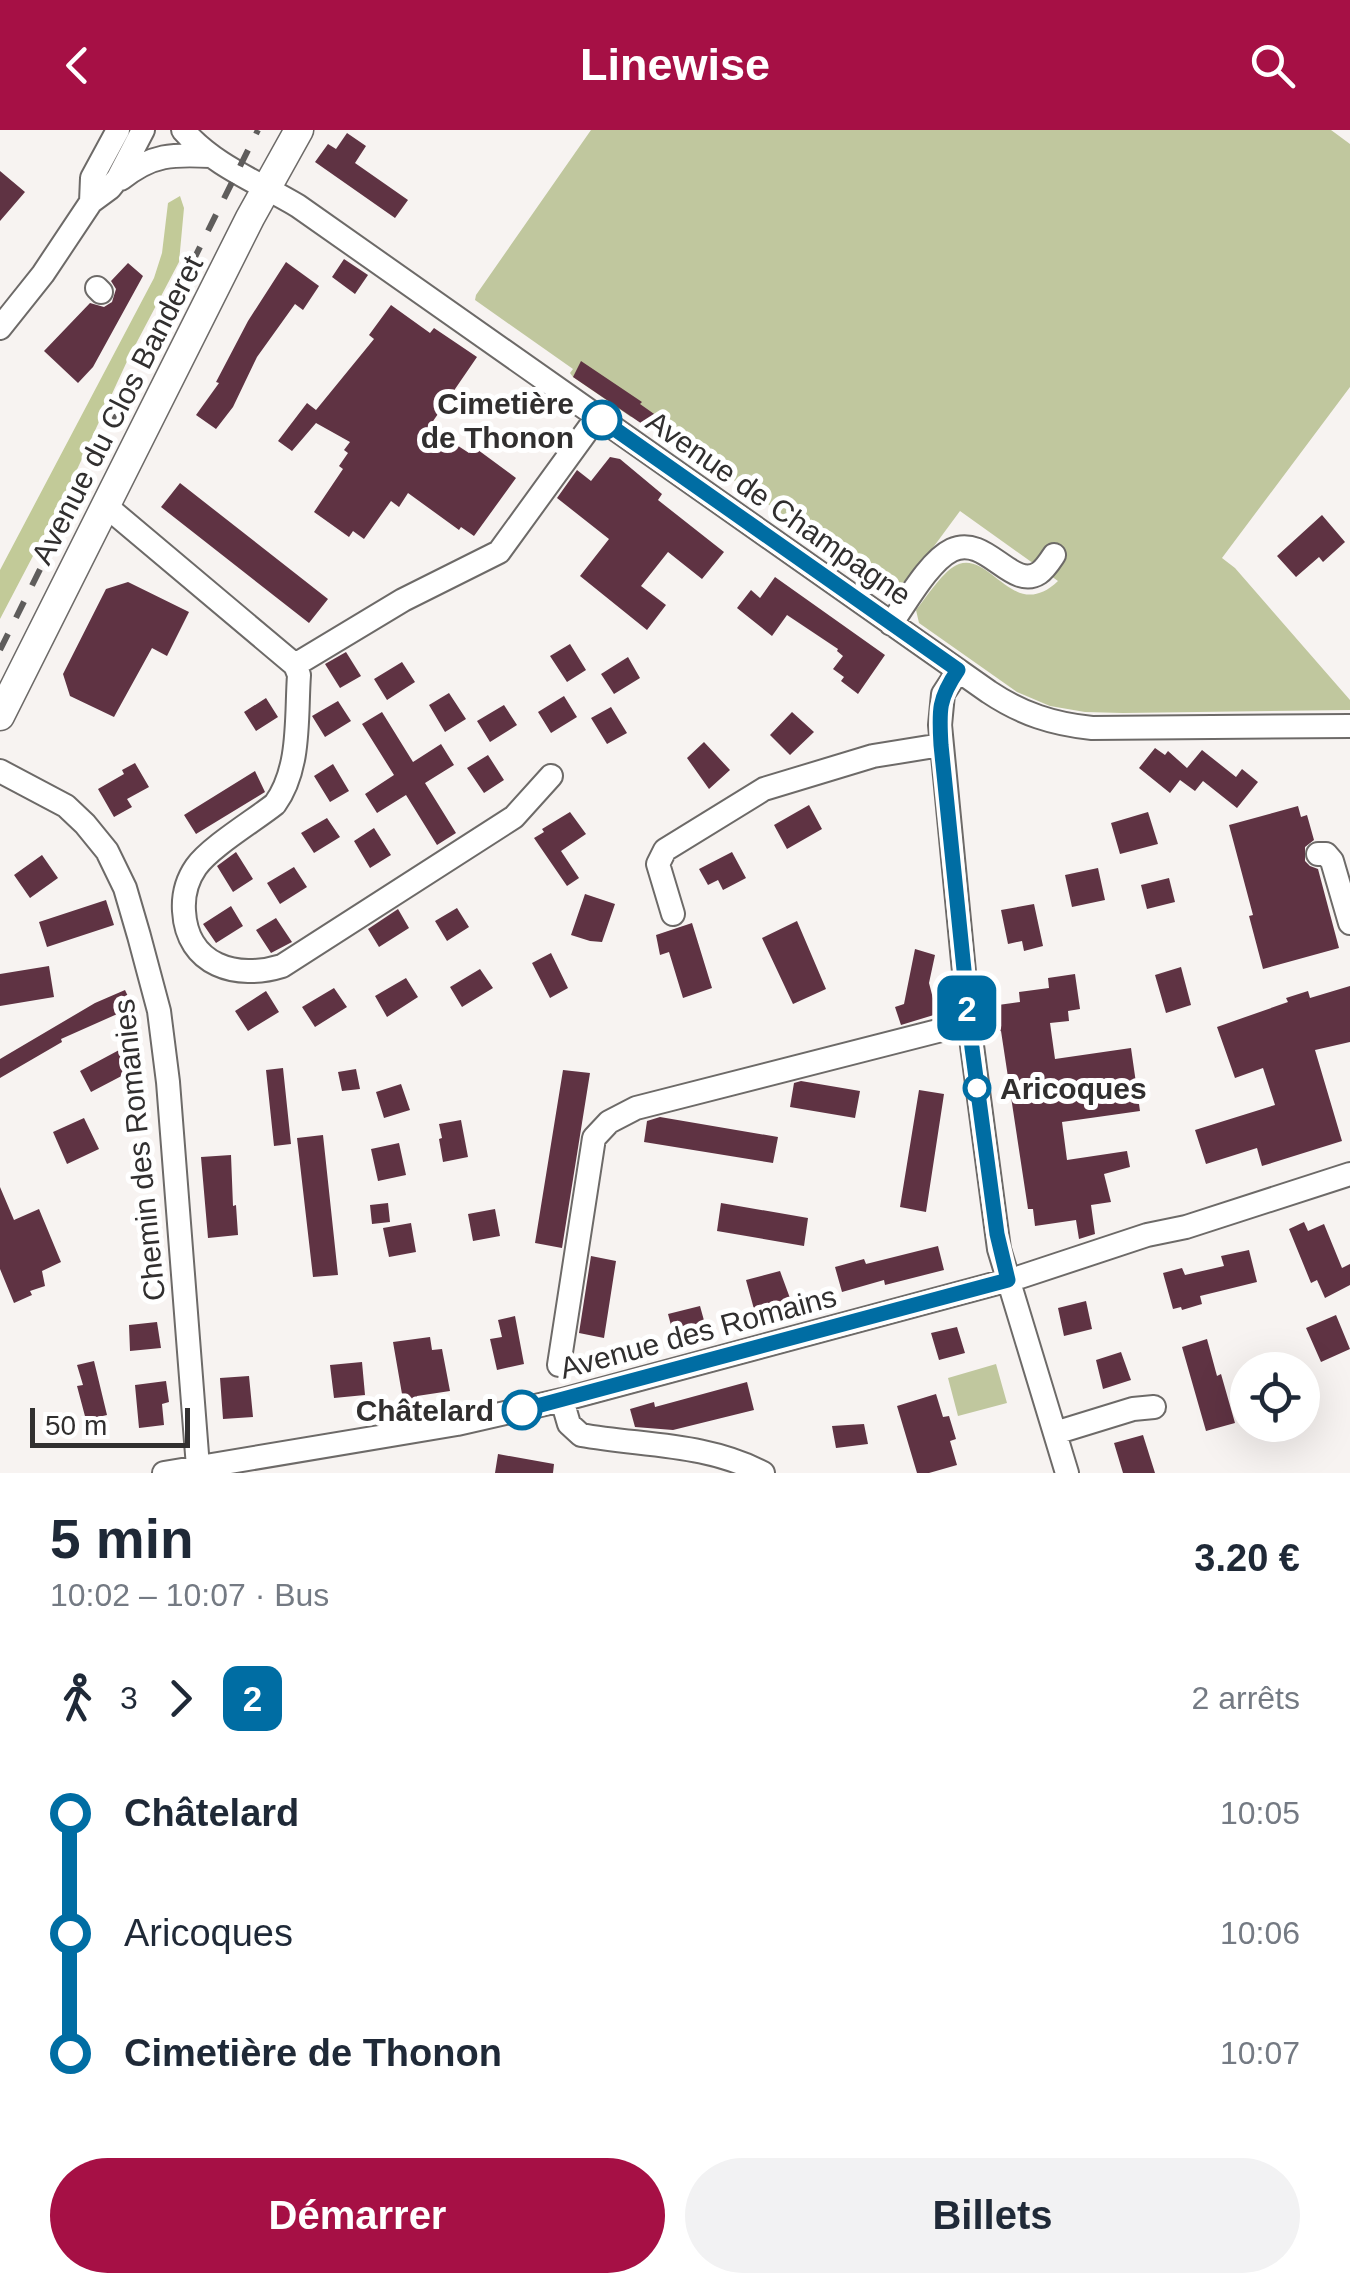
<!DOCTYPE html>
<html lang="fr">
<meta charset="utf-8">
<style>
body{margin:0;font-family:Helvetica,sans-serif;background:#f2f2f3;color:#1f2937;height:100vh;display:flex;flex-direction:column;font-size:38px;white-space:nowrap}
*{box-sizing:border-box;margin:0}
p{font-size:32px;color:#747a83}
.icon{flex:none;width:55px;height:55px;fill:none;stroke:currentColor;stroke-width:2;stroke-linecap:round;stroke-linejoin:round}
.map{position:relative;height:1343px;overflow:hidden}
.side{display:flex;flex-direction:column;background:#fff;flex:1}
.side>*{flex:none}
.badge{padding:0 20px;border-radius:15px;font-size:35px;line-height:65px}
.fabs{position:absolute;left:1230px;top:1222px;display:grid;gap:20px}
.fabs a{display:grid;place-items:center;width:90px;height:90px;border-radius:50%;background:#fff;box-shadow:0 10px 40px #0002;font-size:50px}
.scale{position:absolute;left:30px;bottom:25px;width:160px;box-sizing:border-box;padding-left:10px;border:5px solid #312f2f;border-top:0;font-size:28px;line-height:35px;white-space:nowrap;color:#312f2f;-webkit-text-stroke:8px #fff;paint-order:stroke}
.map>.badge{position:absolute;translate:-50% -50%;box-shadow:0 0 0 5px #fff}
.legs{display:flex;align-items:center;gap:15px;height:110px;padding:0 50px;font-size:32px}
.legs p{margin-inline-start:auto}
.summary{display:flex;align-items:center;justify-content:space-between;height:170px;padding:0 50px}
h1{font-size:55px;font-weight:700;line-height:75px}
.cta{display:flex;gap:20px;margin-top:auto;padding:20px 50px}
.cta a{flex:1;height:115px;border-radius:60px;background:#a61045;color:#fff;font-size:40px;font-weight:700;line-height:115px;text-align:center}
.cta a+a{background:#f2f2f3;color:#1f2937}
ul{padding:0 50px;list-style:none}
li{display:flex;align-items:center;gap:35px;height:120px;font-size:38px}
li i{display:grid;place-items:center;width:15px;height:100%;margin:0 12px;background:currentColor}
li i::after{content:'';width:25px;height:25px;margin:-12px;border:8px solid;border-radius:50%;background:#fff}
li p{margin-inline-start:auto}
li:first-child i{background:linear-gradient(#0000 50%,currentColor 0)}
li:last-child i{background:linear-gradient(currentColor 50%,#0000 0)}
header{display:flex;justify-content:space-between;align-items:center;height:130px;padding:0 50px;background:#a61045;color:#fff;font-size:45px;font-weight:700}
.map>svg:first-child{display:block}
</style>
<header><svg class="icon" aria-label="back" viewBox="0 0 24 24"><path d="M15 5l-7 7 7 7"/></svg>Linewise<svg class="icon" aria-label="search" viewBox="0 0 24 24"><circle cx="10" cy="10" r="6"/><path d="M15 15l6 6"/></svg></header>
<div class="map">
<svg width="1350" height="1343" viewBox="0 0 1350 1343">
<rect width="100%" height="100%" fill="#f7f3f1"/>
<path fill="#c0c79e" d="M591 0H1331L1350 14V257L1222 428 1235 438 1350 570V580L1123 583 1085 582 1050 576 1017 562 919 493 916 480C926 468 944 439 959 434 992 423 1014 493 1058 451L960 381 898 465 636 282 631 287 573 247 570 243 573 239 475 170 476 165Z
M996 1234 1007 1273 958 1286 948 1248Z"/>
<path fill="#c2ca98" d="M180 66 184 78 179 132 129 227 68 359 0 489V440L154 148 162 123 168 73Z"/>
<path fill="#5f3343" d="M347 3 366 16 355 33 408 70 395 88 315 32 328 14 336 19Z
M0 41 25 62 0 91Z
M344 129 368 145 355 164 332 147Z
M286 132 319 156 303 180 295 174 257 227 233 277 216 299 196 285 219 253 216 252 248 191Z
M128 133 143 146 93 237 78 253 44 221 90 173 104 177 112 172 116 159 111 151Z
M391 175 430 203 434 198 477 227 429 297 469 323 474 317 516 348 474 406 461 397 459 400 408 363 399 377 391 371 364 409 353 401 349 407 314 382 343 339 339 336 348 323 344 320 350 312 316 293 292 321 278 311 307 273 316 280 374 209 369 205Z
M581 231 642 272 640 274 657 286 648 298 573 247Z
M610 327 620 329 662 364 658 370 724 422 702 449 668 422 641 456 666 475 647 500 580 446 609 409 557 368 577 340 591 351Z
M180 353 328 469 309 493 161 377Z
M1322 385 1345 412 1323 432 1319 427 1296 447 1277 426Z
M775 447 885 525 858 564 841 551 844 547 833 539 843 526 837 521 838 519 787 485 772 506 737 478 751 460 760 468Z
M128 452 189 482 167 526 152 518 114 587 70 566 63 544 106 459Z
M570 514 586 540 567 552 550 526Z
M346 522 361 546 340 558 325 534Z
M628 527 640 548 614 564 601 544Z
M402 532 415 552 387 570 374 549Z
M449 563 466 589 445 602 429 575Z
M564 566 577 587 551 603 538 582Z
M266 568 278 587 256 601 244 582Z
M338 571 351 591 325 607 312 586Z
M504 575 517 595 490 612 477 591Z
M611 577 627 603 607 614 591 588Z
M382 582 413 632 441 614 454 635 425 653 456 703 437 715 406 665 377 683 365 664 394 645 362 594Z
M792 582 814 602 790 625 770 605Z
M704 612 730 640 709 659 687 628Z
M1155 618 1165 625 1168 621 1187 638 1202 620 1236 647 1242 639 1258 652 1237 678 1203 651 1195 661 1180 650 1170 663 1139 638Z
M488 625 504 650 484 663 467 638Z
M135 633 149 657 127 669 132 677 114 687 98 659 124 644 122 640Z
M333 634 349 661 330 672 314 646Z
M255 641 265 662 196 704 184 685Z
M809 675 822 699 787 719 774 695Z
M1298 676 1301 687 1307 685 1314 710 1305 717V731L1310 736 1318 739 1339 818 1263 839 1249 786 1253 785 1229 695Z
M570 682 586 704 561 721 579 748 567 756 534 708 544 702 542 699Z
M1148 682 1158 714 1120 724 1111 693Z
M327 688 340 707 314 723 301 703Z
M374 698 391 725 370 738 354 711Z
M236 722 253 749 233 762 217 736Z
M732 722 746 748 723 760 718 750 708 755 699 739Z
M42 725 58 748 30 768 14 745Z
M294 737 307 757 280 774 267 753Z
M1098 738 1105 770 1072 777 1065 745Z
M1169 748 1175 772 1147 779 1141 755Z
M585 764 615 774 602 812 590 811 571 805Z
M106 770 114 795 47 817 39 792Z
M1034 774 1043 816 1024 821 1022 811 1008 814 1001 780Z
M231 776 243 796 216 813 203 794Z
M457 778 469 797 447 811 435 791Z
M398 779 409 798 379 817 368 799Z
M276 788 292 812 271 823 256 800Z
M797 791 826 859 793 874 762 808Z
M692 793 712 858 683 868 669 822 660 825 656 805Z
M915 819 935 825 929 853 937 884 901 895 895 877 904 874Z
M551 823 568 858 550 868 532 833Z
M49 836 54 867 0 876V844Z
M1181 837 1191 875 1166 883 1155 845Z
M480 839 493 858 462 877 450 857Z
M1075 844 1080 879 1068 881 1069 891 1050 893 1055 929 1131 918 1140 981 1062 992 1067 1030 1127 1021 1130 1037 1104 1044 1111 1072 1091 1075 1095 1104 1079 1109 1076 1090 1035 1096 1033 1079H1028L1001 901 995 902 991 876 1020 872 1019 862 1049 858 1048 848Z
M406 848 418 867 387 887 375 866Z
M1350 856V912L1315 920 1342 1011 1262 1036 1257 1018 1206 1034 1195 1000 1275 975 1263 938 1235 948 1217 897 1288 872 1286 868 1308 861 1310 868Z
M334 858 347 877 315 897 302 877Z
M125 860 133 877 61 909 62 912 0 948V929L95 873Z
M266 861 279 882 248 901 235 881Z
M121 919 133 940 91 962 80 941Z
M283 938 291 1014 274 1016 266 940Z
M356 939 360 959 342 961 338 942Z
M563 940 590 943 562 1118 535 1113Z
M801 951 860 961 855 988 790 977 794 953Z
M401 954 410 980 384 988 376 962Z
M919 960 944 964 926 1082 900 1077Z
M660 987 778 1007 773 1033 644 1012 647 991Z
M84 988 99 1019 67 1034 53 1002Z
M461 990 468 1027 443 1032 439 1009 442 1008 439 994Z
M323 1005 338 1145 313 1147 297 1008Z
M399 1013 406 1045 378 1051 371 1019Z
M231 1025 233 1076 236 1075 238 1105 208 1108 201 1027Z
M0 1057 14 1090 39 1079 61 1132 42 1141 45 1156 30 1161 32 1165 14 1173 0 1139Z
M388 1073 390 1092 372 1094 370 1075Z
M721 1073 808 1088 804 1116 717 1101Z
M495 1079 500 1106 473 1111 468 1084Z
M1304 1092 1308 1101 1324 1094 1342 1138 1350 1134V1155L1325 1168 1317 1150 1311 1153 1289 1099Z
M411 1093 416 1122 389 1127 383 1098Z
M938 1116 944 1140 885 1155 884 1150 842 1162 835 1137 864 1129 866 1134Z
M1249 1120 1257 1152 1200 1166 1202 1174 1182 1180 1181 1177 1173 1179 1163 1143 1182 1138 1185 1145 1224 1136 1221 1126Z
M591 1126 616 1131 604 1208 579 1203Z
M780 1141 794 1179 757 1190 746 1150Z
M1086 1171 1092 1199 1064 1206 1058 1178Z
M700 1176 708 1205 676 1214 668 1184Z
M1336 1185 1350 1219 1321 1232 1306 1198Z
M515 1186 524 1234 497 1240 490 1209 502 1207 498 1190Z
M157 1192 161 1218 130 1221 129 1195Z
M957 1197 965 1223 939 1230 931 1203Z
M430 1207 432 1220 442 1219 450 1261 417 1266V1285L406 1287 393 1212Z
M1207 1209 1217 1246 1221 1244 1235 1293 1206 1301 1182 1217Z
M1121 1222 1131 1250 1103 1259 1096 1230Z
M94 1231 107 1285 86 1290 77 1256 83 1255 77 1235Z
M362 1232 365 1265 334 1268 330 1235Z
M249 1246 253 1287 223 1289 220 1248Z
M166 1251 169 1272 162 1274 164 1295 139 1298 135 1255Z
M747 1252 754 1280 673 1300 635 1297 630 1279 654 1272 655 1277Z
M936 1264 943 1287 949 1286 956 1309 950 1311 957 1335 929 1343H917L897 1276Z
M864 1294 868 1314 836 1318 832 1296Z
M1143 1305 1155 1343H1123L1114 1313Z
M498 1324 554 1334 553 1343H495Z"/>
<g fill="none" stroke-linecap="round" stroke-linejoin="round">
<g stroke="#6d6a68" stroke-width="26">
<path id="minor" d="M183 0C214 36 258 52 298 76L989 562C1022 584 1053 594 1092 598L1350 596
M121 49C152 24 173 24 211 26
M91 72 92 48 118 0
M97 158 101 162
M0 198 43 144 91 72 110 58 118 48 143 0
M106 376 295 535 299 545C296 587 301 638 275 674 255 690 210 717 196 737 187 750 183 766 184 781 187 836 237 850 282 836L514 687 551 646
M891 494C906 473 929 431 952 420 986 404 1012 461 1039 443 1045 439 1050 431 1054 425
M295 535 403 470 499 422 597 287
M958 541 943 564 940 595 969 893 999 1119 1067 1343
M0 641 66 676 85 694 107 721 125 758 139 806 159 881 168 952 198 1337
M1318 724H1326L1332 731 1350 793
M673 784 658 734 665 720 764 659 873 626 941 615
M559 1235 594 1008 609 992 636 978 969 893
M562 1270 569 1294 581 1305C643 1316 706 1313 763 1343
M1055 1303 1133 1279 1154 1277
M164 1343 457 1294 562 1270 1020 1147 1147 1105 1186 1097 1350 1044"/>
</g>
<g stroke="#6d6a68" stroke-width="31">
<path id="major" d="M0 586 250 88 299 0"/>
</g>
<use href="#minor" stroke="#fff" stroke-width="22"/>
<use href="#major" stroke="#fff" stroke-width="28"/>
<path stroke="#5f5d5c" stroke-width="6" stroke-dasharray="18 18" stroke-linecap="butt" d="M0 520 258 0"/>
</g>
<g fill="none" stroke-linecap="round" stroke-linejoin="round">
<g stroke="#fff" stroke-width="22">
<path id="line-1" d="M522 1280 1008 1150 997 1104 972 918 941 615C939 581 938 569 958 540L602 290"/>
</g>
<use href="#line-1" stroke="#006da3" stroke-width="15"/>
</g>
<g fill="#fff" stroke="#006da3" stroke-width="5">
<circle cx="602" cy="290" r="18"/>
<circle cx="977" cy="958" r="12"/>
<circle cx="522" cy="1280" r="18"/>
</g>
<g text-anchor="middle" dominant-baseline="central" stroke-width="10" stroke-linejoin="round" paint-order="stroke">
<g font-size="30" font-weight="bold" fill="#312f2f" stroke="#fff" text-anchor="end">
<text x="574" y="273">Cimetière<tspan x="574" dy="34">de Thonon</tspan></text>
<text x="1000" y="958" text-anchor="start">Aricoques</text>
<text x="494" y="1280">Châtelard</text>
</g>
<g font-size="30" fill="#312f2f" stroke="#fff">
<text transform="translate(117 280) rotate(-63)">Avenue du Clos Banderet</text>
<text transform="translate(779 378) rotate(35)">Avenue de Champagne</text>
<text transform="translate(139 1020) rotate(-96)">Chemin des Romanies</text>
<text transform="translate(698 1202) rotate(-15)">Avenue des Romains</text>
</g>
</g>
</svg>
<div class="fabs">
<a><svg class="icon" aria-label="locate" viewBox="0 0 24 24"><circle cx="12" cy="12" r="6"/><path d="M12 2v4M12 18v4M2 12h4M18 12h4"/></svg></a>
</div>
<div class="scale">50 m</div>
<b class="badge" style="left:967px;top:878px;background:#006da3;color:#fff">2</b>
</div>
<section class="side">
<div class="summary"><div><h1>5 min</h1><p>10:02 – 10:07 · Bus</p></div><b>3.20 €</b></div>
<div class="legs"><svg class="icon" aria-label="walk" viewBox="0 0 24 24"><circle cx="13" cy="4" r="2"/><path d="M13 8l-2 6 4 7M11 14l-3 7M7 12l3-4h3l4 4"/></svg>3<svg class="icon" aria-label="forward" viewBox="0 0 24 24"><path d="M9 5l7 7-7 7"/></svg><b class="badge" style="background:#006da3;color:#fff">2</b><p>2 arrêts</p></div>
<ul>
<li><i style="color:#006da3"></i><b>Châtelard</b><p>10:05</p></li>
<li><i style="color:#006da3"></i><span>Aricoques</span><p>10:06</p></li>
<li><i style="color:#006da3"></i><b>Cimetière de Thonon</b><p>10:07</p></li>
</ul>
<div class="cta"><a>Démarrer</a><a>Billets</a></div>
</section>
